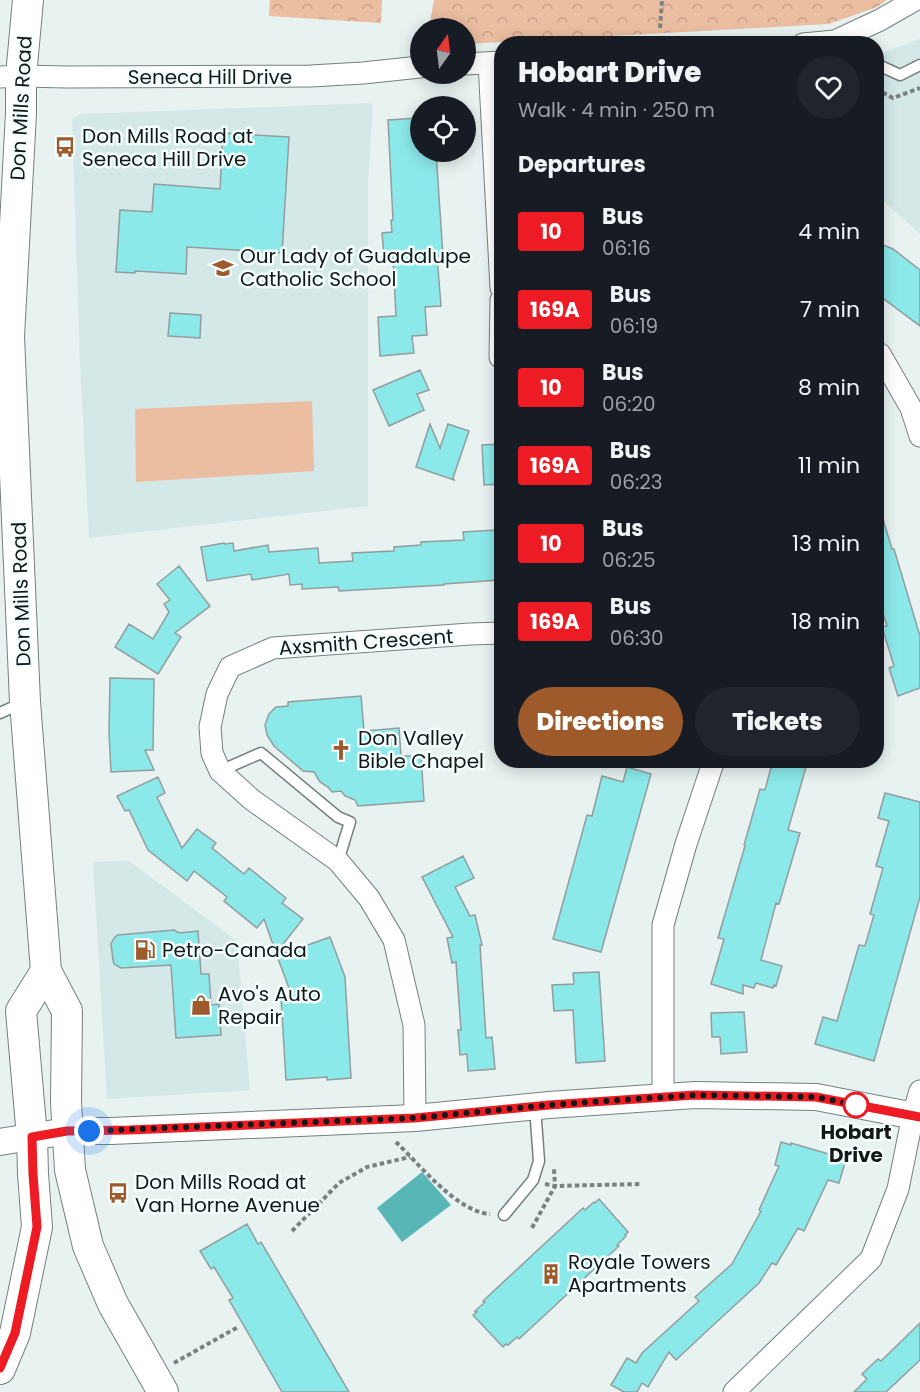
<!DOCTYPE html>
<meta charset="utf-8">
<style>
body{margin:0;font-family:Poppins,sans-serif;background:#20242c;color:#f1f3f6;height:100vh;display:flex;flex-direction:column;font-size:22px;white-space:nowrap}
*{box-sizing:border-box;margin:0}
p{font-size:20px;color:#9ea1a6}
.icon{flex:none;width:33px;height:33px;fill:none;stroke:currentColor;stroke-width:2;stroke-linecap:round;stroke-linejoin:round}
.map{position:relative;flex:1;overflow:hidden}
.details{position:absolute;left:494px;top:36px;width:390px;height:732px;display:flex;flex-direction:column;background:#171b24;border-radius:24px;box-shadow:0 3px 15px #0003}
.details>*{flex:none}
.badge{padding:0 12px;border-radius:4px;font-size:21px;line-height:39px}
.needle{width:39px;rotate:14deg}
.controls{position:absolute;left:410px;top:18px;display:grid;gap:12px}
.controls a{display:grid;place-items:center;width:66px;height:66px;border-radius:50%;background:#171b24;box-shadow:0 3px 15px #0003;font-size:30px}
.you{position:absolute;width:30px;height:30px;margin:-15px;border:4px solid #fff;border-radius:50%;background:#1a73e8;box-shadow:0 0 0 9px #1a73e833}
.map>.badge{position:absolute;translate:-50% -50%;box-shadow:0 0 0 3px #fff}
h2{padding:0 24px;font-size:22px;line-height:54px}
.round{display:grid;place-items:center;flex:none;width:63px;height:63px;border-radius:32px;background:#20242c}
.summary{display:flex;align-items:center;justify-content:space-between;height:102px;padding:0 24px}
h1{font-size:28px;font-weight:800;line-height:45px}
.button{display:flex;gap:12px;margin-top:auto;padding:12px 24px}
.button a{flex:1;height:69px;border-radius:36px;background:#9e5a2b;color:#fff;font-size:24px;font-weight:800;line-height:69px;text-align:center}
.button a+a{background:#20242c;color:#f1f3f6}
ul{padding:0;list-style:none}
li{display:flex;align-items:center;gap:18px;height:78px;padding:0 24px}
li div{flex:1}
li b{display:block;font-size:22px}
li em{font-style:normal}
li .badge{min-width:66px;font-weight:700;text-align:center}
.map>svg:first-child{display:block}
</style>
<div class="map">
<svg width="920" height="1392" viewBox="0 0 920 1392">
<defs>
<pattern id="park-crowns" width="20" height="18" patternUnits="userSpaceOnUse" patternTransform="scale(1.5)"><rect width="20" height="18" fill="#ebbda1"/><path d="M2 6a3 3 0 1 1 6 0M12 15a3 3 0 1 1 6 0" fill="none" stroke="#c9a28a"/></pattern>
</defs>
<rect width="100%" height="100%" fill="#e7f2f1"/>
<path fill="#d4e8e8" d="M920 39V234L876 194V55Z
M373 103 368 181V506L89 538 80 363 72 119 81 114Z
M129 861 237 941 250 1090 107 1099 93 862Z"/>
<path fill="url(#park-crowns)" d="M270 0H382L381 23 269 16Z
M434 0H887L877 7 829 24 465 44V28H429Z"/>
<path fill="#ebbda1" d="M312 401 314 471 136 482 135 409Z"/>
<path fill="#58b6b7" d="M422 1172 451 1205 402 1242 377 1208Z"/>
<path fill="#8ce9ea" stroke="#939d9d" stroke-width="1.5" d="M419 118 420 152H436L443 256H437L441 306 425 307 427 335 412 336 414 353 380 356 378 317 396 316 393 259H390L389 255H384L382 233 392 232 391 220H393L388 120Z
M223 133 289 137 282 253 187 247 186 274 135 271V273L116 272 120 210 152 212 154 184 220 189Z
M876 242 893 249 920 270V326L876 293Z
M170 313 201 315 200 338 168 336Z
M420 370 429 390 417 394 424 410 389 426 373 390Z
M430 424 440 448 448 424 469 431 453 478 454 480 416 467Z
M501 444V484L484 485 482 445Z
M880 509 892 549H894L920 636V688L898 696 889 668 894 666 882 627 887 626 876 591V510Z
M497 530 499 580 444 584V585L339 591 338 587 302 589V584L290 585 289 574 252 580 251 574 207 581 201 547 224 543 225 544 233 543 234 551 268 545 269 552 318 548 319 563 353 561 352 553 394 551V547L421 545V542L464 540 463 532Z
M179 566 210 606 175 633 181 637 158 674 115 647 129 624 153 639 169 612 164 604 170 600 157 584Z
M110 678 154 679 153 750H145L154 770 111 772 109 732Z
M361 696 364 731 399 728 401 756H421L424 801 358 806 355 800 345 796 341 791 332 792 328 787 320 782 314 772 303 771 274 746 267 735 265 725 269 714 276 707 288 706V702Z
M773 760H808L788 830 800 833 779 904 776 903 761 960 782 966 776 986 774 985 773 988 756 983 754 988 743 985V994L711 984 724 939 718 938 745 846 744 845 760 789 765 790Z
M627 767 651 774 601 952 553 939 587 815 592 816 602 776 623 782Z
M158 777 165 793 157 797 182 848 197 829 216 843 212 848 244 874 249 868 286 898 282 903 303 919 276 953 264 919 257 928 224 901 227 897 194 871 187 881 148 850 129 810 125 811 117 796Z
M885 793 920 802V897L874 1061 815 1044 823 1017 837 1021 859 945 865 946 874 915 870 914 883 868 876 866 889 821 878 818Z
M463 856 474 878 455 887 470 916 475 915 482 945H480L486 1038 492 1037 495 1069 468 1071 467 1054 460 1055 458 1030H461L456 962 452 963 447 938 453 937 422 877Z
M174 930 179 933 198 931 201 974H209L211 1005 219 1004 221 1035 176 1038 171 965 121 968 114 964 113 960 111 944 115 937 118 935Z
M330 937 345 977 351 1078 327 1080V1077L286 1080 281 997 292 996 277 956Z
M599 972 605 1061 576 1063 573 1010 554 1011 552 985 574 984 573 973Z
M744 1012 747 1052 721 1054 720 1037H712L711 1013Z
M781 1142 791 1145V1143L846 1159 839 1183 828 1180 804 1231 798 1228 776 1265 772 1263 759 1283 709 1329 676 1360 669 1352 648 1387 642 1383 637 1392H624L611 1385 627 1358 636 1363 642 1353 699 1301 695 1297 732 1264 761 1211 759 1210 779 1166 775 1165Z
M599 1199 628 1232 625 1235 626 1236 617 1245 619 1246 519 1339 517 1337 508 1345 506 1344 503 1347 473 1315 477 1312 475 1311 485 1302 483 1301 583 1208 585 1210 594 1202 595 1203Z
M247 1224 258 1244 261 1242 349 1392H282L229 1300 233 1298 214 1267 211 1269 200 1251Z
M920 1323V1360L886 1392H854L867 1379 862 1374 878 1359 881 1361Z"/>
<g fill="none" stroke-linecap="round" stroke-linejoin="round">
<g stroke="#768080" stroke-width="13">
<path id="service" d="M876 64 900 75 920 65
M0 713 22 703
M220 771 261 753 338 817 350 822 338 861
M504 1215 533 1180 539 1161 535 1107"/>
</g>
<g stroke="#768080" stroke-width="23">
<path id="minor" d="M803 44 835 41 880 20 915 0
M489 63 501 288
M465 64 501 62
M0 77 21 76 67 77 311 76 363 73 420 67
M501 300 500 357H501
M876 352 880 354 911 408 920 436
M663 1097V925L686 844 714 760
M415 1118 414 1025 394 940 369 898 338 861 251 799 220 771 212 753 210 727 217 694 230 667 273 648 470 634 501 633
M734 1392 871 1259 898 1189 913 1115 920 1091"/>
</g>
<g stroke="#768080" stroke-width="28">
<path id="tertiary" d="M0 1142 67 1131H111L415 1118 549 1105 695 1095 816 1097 920 1117"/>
</g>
<g stroke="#768080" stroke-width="32">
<path id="secondary" d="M28 0 21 76V113L9 337 25 702 46 971 67 1011 66 1102 70 1170 88 1246 113 1304 163 1392
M0 1369 15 1333 37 1227 33 1174 32 1137 21 1011 46 971"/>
</g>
<path stroke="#7a8181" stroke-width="4" stroke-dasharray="4.5 3" stroke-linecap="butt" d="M660 28 662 0
M876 89 893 98 920 88
M396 1142C419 1164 457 1212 490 1214
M545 1184 555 1186 641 1184
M532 1228 555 1186 554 1169
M292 1231 339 1183 367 1167 410 1157
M174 1363 238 1327"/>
<use href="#service" stroke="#fff" stroke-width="10"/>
<use href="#minor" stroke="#fff" stroke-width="21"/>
<use href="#tertiary" stroke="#fff" stroke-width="26"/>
<use href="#secondary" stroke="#fff" stroke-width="30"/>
</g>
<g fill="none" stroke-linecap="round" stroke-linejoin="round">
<g stroke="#fff" stroke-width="14">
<path id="line" d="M0 1368 15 1333 37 1227 33 1174 32 1137 67 1131 129 1130 415 1118 549 1105 695 1095 816 1097 920 1117"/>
</g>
<use href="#line" stroke="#ed1c24" stroke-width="9"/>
<path stroke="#141818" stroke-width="6" stroke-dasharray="0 10.8" d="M89 1131 415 1118 549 1105 695 1095 816 1097 856 1105"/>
</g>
<defs>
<g id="bus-bare" transform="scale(1.62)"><path d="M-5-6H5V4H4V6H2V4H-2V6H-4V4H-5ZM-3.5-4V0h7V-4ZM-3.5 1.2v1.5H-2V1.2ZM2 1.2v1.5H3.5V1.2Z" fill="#9e5a2b" stroke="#f4ffff" stroke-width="2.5" paint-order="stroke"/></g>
<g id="school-bare" transform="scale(1.62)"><path d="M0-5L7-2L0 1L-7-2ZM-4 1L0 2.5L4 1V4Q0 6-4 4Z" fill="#9e5a2b" stroke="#f4ffff" stroke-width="2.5" paint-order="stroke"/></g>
<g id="church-bare" transform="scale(1.62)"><path d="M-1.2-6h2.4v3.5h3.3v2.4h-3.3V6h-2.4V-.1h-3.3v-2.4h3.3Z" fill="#9e5a2b" stroke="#f4ffff" stroke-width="2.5" paint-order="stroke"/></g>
<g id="fuel-bare" transform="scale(1.62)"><path d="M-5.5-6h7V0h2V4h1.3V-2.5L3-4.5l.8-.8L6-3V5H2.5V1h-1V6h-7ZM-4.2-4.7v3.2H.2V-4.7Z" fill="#9e5a2b" stroke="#f4ffff" stroke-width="2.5" paint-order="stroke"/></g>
<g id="shop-bare" transform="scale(1.62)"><path d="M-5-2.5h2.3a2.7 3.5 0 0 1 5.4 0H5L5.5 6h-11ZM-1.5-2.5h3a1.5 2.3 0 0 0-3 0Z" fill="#9e5a2b" stroke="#f4ffff" stroke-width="2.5" paint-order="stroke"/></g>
<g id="building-bare" transform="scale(1.62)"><path d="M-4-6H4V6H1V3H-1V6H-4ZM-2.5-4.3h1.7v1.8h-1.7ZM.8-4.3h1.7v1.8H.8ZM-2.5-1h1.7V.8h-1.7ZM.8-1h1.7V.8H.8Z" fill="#9e5a2b" stroke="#f4ffff" stroke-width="2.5" paint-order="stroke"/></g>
</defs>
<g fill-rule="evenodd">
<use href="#bus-bare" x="65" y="147"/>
<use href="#school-bare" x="223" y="268"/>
<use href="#church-bare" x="341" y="750"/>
<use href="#fuel-bare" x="145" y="950"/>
<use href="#shop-bare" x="201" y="1005"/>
<use href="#bus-bare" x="118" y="1193"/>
<use href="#building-bare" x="551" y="1274"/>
</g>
<circle fill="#fff" stroke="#ed1c24" stroke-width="3" cx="856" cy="1105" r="12"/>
<g text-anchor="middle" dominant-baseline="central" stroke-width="5" stroke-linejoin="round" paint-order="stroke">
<g font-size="20" fill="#141818" stroke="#f4ffff">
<text x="210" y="77">Seneca Hill Drive</text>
<text transform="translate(21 108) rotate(-87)">Don Mills Road</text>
<text transform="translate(21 594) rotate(-92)">Don Mills Road</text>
<text transform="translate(366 642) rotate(-4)">Axsmith Crescent</text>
</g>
<g font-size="20" fill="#141818" stroke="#f4ffff" text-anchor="start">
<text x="82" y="136">Don Mills Road at<tspan x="82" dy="23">Seneca Hill Drive</tspan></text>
<text x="240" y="256">Our Lady of Guadalupe<tspan x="240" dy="23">Catholic School</tspan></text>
<text x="358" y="738">Don Valley<tspan x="358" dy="23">Bible Chapel</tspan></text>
<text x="162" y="950">Petro-Canada</text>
<text x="218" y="994">Avo's Auto<tspan x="218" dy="23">Repair</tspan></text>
<text x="135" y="1182">Don Mills Road at<tspan x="135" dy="23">Van Horne Avenue</tspan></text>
<text x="568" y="1262">Royale Towers<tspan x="568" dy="23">Apartments</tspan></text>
</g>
<g font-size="20" font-weight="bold" fill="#141818" stroke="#f4ffff">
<text x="856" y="1132">Hobart<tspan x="856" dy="23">Drive</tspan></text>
</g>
</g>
</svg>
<div class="controls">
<a><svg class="needle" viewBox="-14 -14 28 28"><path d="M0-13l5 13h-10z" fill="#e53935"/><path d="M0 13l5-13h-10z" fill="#9ea1a6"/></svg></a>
<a><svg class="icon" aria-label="locate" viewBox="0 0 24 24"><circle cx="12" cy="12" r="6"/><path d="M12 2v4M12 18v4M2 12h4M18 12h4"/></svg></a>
</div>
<div class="you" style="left:89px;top:1131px"></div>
<section class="details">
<div class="summary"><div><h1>Hobart Drive</h1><p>Walk · 4 min · 250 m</p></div><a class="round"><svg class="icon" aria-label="heart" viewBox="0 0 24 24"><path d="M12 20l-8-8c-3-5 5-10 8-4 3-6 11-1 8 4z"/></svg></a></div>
<h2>Departures</h2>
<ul>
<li><span class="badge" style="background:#ed1c24;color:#fff">10</span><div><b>Bus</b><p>06:16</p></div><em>4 min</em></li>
<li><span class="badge" style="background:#ed1c24;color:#fff">169A</span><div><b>Bus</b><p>06:19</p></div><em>7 min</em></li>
<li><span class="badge" style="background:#ed1c24;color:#fff">10</span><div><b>Bus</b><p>06:20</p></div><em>8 min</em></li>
<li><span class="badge" style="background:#ed1c24;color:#fff">169A</span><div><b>Bus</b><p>06:23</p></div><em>11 min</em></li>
<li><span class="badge" style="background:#ed1c24;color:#fff">10</span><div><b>Bus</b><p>06:25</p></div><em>13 min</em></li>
<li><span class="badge" style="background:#ed1c24;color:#fff">169A</span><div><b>Bus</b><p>06:30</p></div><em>18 min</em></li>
</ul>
<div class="button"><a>Directions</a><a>Tickets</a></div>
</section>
</div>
